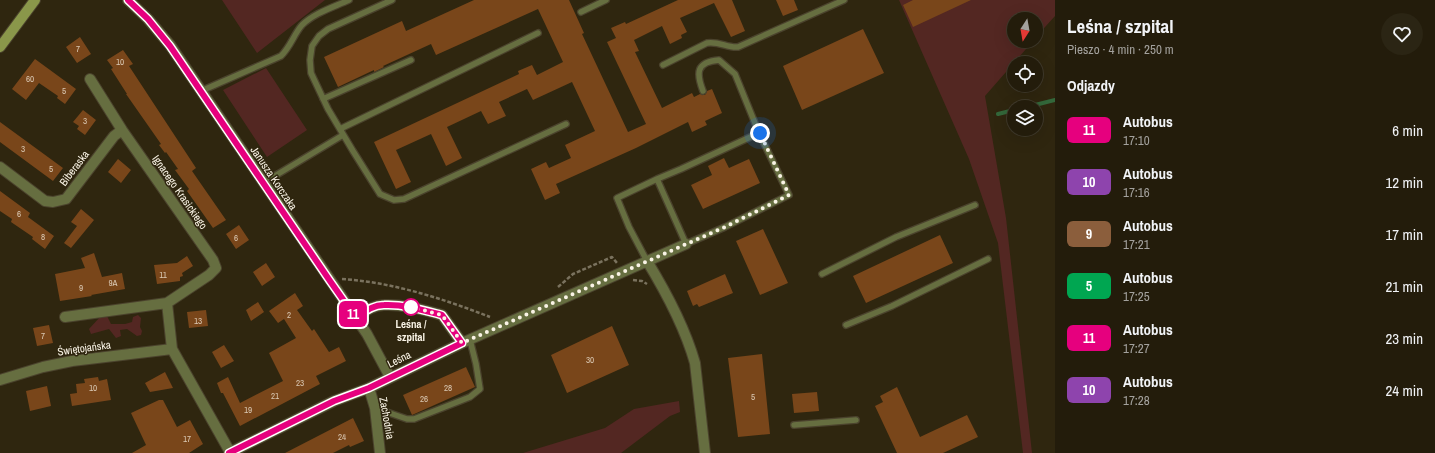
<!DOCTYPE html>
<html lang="pl">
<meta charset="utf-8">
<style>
body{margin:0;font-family:"Archivo Narrow",sans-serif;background:#2b2514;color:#f1f3f6;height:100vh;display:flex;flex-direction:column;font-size:15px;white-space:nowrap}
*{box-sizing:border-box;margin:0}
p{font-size:13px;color:#a3a19d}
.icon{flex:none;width:22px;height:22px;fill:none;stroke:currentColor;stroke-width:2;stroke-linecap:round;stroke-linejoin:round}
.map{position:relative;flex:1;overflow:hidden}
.panel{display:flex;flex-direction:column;background:#231c0b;width:380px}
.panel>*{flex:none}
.badge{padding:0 8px;border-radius:6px;font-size:14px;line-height:26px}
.needle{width:26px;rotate:191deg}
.fabs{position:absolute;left:1007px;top:12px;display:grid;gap:8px}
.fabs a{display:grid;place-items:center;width:36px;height:36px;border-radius:50%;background:#231c0b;box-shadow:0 4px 16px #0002,0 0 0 1px #403a2c;font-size:20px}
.you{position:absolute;width:20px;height:20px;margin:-10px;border:3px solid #fff;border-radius:50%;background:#1a73e8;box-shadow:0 0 0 6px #1a73e833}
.map>.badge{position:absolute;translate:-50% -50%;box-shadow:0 0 0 2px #fff}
h2{padding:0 12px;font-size:15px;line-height:36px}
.round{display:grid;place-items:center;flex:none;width:42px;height:42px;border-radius:21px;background:#2b2514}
.summary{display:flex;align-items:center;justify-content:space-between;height:68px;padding:0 12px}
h1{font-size:19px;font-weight:700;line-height:30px}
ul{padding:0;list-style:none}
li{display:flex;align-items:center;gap:12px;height:52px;padding:0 12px}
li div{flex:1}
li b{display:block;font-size:15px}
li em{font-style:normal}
li .badge{min-width:44px;font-weight:700;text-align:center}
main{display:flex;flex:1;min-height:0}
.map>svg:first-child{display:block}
</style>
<main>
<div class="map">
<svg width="1055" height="453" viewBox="0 0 1055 453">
<rect width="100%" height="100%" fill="#2f260f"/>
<path fill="#532722" d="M222 0H325L257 53Z
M899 0H1055V16L1036 37V19H1014V41H1033L985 96 1006 218 1032 453H1023L998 243 969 159Z
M266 68 307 130 267 157 223 90Z
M138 315 141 318 140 327 142 331 141 335 137 336 127 329 120 330 121 336 116 338 109 329 91 334 89 329 100 317 107 316 111 324H125L132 322 133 317Z
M679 401 680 412 670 416 621 453H523L605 428 634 409Z"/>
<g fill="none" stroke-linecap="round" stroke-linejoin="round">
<path stroke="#33673a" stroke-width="4" d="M1027 107 1055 100
M998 114 1014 110"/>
</g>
<path fill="#79461a" d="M474 0H569L584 33 582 34 628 132 646 124 607 42 616 38 611 28 625 22 626 24 678 0H732L745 31 731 37 714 3 680 18 687 32 681 35 682 38 670 44 662 26 634 40 639 51 635 52 662 108 692 93 694 97 700 94 705 95 707 91 712 89 722 113 705 121 707 125 692 132 688 122 636 148 556 184 560 193 545 200 531 169 546 162 549 168 571 158 565 145 595 131 572 82 533 100 527 89 499 102 506 116 488 124 481 111 447 127 462 158 446 166 431 134 396 150 411 182 396 189 374 142 519 74 518 71 532 65 537 75 563 62 538 9 436 55 431 44 383 66 384 67 374 72V70L338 87 324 57 402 21 406 31Z
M776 0H794L798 10 783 16Z
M913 0H971L913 27 903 5Z
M863 29 884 73 802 110 783 66Z
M80 37 91 54 77 63 66 47Z
M123 50 133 64 129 66 196 168 192 171 226 220 213 228 187 191 189 189 175 170 178 169 166 152 165 153 159 145 161 144 126 94H127L111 69 113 68 107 60Z
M35 59 76 89 65 104 57 98 58 96 39 83 26 100 12 89Z
M83 110 96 120 85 135 77 129 79 126 73 122Z
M0 122 63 168 53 181 0 142Z
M724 158 729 168 749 159 760 183 703 209 691 185 712 175 708 166Z
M118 159 131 170 121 183 108 172Z
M0 191 30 213 28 217 54 236 45 249 32 239 33 237 11 222 12 219 0 211Z
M81 209 94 220 71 248 64 243 77 226 71 222Z
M239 225 249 240 236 249 226 234Z
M763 229 788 283 760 295 736 241Z
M940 235 953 263 866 303 853 276Z
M94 253 102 277 122 273 125 289 91 295 92 296 60 301 55 274 85 268 81 258Z
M187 256 193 266 182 273 183 276 180 277V281L157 284 154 265 177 263Z
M266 263 275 277 262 286 253 272Z
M725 274 733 293 699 307 697 304 693 306 687 291Z
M295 293 303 306 297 310 312 331 314 329 329 352 339 347 346 361 316 376 320 384 240 426 223 393H221L217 383 228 377 240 403 283 381 269 353 296 338 284 319 278 323 269 311Z
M258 302 264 312 251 321 246 310Z
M206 310 208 326 189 328 187 312Z
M49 325 53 343 37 346 33 328Z
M612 326 629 365 567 393 551 355Z
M224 345 234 361 221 368 212 352Z
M762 354 770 434 738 437 728 358Z
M466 367 475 387 412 415 403 395Z
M165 372 173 388 150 392 145 383Z
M98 377 99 381 107 379 111 400 72 406 70 394 77 393 76 384 85 383 84 379Z
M47 386 51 406 30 411 26 391Z
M897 387 920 437 967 415 978 437 943 453H897L875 406 883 402 880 396Z
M817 392 819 411 794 413 792 394Z
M159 400H163L177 427 190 420 203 444 189 453H132L146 445 131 413Z
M353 418 364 441 350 447 349 445 333 453H285Z"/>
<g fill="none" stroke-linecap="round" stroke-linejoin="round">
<g stroke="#4b432d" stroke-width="8">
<path id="service" d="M392 0 328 29 319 36 312 46 310 60 311 73 328 109 353 151 380 194 394 200 404 199 566 124
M581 12 606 0
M663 65 707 43C719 41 727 48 738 47L844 0
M201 91 281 56C291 46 294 34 302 25 314 13 334 7 349 0
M323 99 411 60
M340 129 538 33
M657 179 681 169 759 133
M263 183 343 135
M647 261 629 227 617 198 657 179 686 244 725 227 789 195 759 133 735 74 719 60C696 62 696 73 703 91
M822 274 896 237 975 205
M846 325 892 306 988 259
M375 408 407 419H414L470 397 480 389 476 364 470 340
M794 425 856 420"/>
</g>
<g stroke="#4b432d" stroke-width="12">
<path id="minor" d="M128 0 148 19 170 45 367 334 390 377
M90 79 122 130 213 260 216 268 209 275 167 303
M0 167 45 201 53 202 66 199 114 136 122 130
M647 261C666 292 685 328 695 363L705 453
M65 317 167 303 172 349 230 452
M356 318C363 312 374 305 384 305 403 304 423 310 442 315L462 343
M0 380 43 367 72 361 172 349
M369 388 375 408 380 453
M229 453 334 401 369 388 462 343 686 244"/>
</g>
<g stroke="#4b432d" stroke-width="12">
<path id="secondary" d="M0 47 35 0"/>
</g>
<path stroke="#7a725e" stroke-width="2.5" stroke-dasharray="4 2" stroke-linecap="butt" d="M342 279C392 282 444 299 490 317
M633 280 642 281 647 284
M558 287 573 274 612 257 617 263"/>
<use href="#service" stroke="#666e40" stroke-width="5.5"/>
<use href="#minor" stroke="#666e40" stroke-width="10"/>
<use href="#secondary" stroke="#8a974a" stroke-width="10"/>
</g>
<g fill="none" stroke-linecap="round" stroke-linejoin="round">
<g stroke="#fff" stroke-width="9">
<path id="line" d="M128 0 148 19 170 46 330 281 356 318C363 312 374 305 384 305 403 304 423 310 442 315L462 343 369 388 334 401 229 453"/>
</g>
<use href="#line" stroke="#e6007e" stroke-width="6"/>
<path stroke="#faf4e6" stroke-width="4" stroke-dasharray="0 7.2" d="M411 307 442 315 462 343 725 227 789 195 760 133"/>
</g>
<circle fill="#fff" stroke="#e6007e" stroke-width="2" cx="411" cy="307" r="8"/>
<g text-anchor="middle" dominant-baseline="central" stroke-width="3" stroke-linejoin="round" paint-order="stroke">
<g font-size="9" fill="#dac8b3">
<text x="78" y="49">7</text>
<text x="120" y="62">10</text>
<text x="30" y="79">60</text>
<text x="64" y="91">5</text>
<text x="85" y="121">3</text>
<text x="23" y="149">3</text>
<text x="51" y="169">5</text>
<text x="19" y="214">6</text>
<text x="43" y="237">8</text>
<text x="236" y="238">6</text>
<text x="163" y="275">11</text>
<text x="113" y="283">9A</text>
<text x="81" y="288">9</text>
<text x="289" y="315">2</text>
<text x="198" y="321">13</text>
<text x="43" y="336">7</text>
<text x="590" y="360">30</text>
<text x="300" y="383">23</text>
<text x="93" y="388">10</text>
<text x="448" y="388">28</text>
<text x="275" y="396">21</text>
<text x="753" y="397">5</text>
<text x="424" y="399">26</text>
<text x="248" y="410">19</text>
<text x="342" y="437">24</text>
<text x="187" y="439">17</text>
</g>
<g font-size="11" fill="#faf4e6" stroke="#2f260f">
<text transform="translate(74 168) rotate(-53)">Biberaska</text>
<text transform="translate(274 178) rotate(56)">Janusza Korczaka</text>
<text transform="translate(180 192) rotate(55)">Ignacego Krasickiego</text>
<text transform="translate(84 348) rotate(-8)">Świętojańska</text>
<text transform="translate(399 359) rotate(-26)">Leśna</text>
<text transform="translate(387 418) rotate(80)">Zachodnia</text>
</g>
<g font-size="11" font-weight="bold" fill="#faf4e6" stroke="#2f260f">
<text x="411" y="324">Leśna /<tspan x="411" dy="13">szpital</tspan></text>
</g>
</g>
</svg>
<div class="fabs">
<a><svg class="needle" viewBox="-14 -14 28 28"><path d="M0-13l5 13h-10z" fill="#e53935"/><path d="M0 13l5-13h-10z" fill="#a3a19d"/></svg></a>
<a><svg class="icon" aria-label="locate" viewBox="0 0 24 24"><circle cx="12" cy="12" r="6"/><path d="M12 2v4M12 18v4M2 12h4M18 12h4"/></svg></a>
<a><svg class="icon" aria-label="layers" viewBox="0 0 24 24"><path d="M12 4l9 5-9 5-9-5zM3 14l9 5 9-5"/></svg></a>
</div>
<div class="you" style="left:760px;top:133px"></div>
<b class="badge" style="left:353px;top:314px;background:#e6007e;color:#fff">11</b>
</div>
<section class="panel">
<div class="summary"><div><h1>Leśna / szpital</h1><p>Pieszo · 4 min · 250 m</p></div><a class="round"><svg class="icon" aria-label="heart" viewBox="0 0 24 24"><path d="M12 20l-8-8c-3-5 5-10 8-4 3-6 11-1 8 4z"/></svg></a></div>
<h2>Odjazdy</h2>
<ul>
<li><span class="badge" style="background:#e6007e;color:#fff">11</span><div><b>Autobus</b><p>17:10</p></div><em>6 min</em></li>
<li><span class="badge" style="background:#8e44ad;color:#fff">10</span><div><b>Autobus</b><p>17:16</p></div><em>12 min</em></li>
<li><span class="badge" style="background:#8b5e3c;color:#fff">9</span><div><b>Autobus</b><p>17:21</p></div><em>17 min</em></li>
<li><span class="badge" style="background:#00a651;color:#fff">5</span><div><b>Autobus</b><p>17:25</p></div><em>21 min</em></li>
<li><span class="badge" style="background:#e6007e;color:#fff">11</span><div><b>Autobus</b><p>17:27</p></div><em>23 min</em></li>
<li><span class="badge" style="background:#8e44ad;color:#fff">10</span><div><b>Autobus</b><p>17:28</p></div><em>24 min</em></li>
</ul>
</section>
</main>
